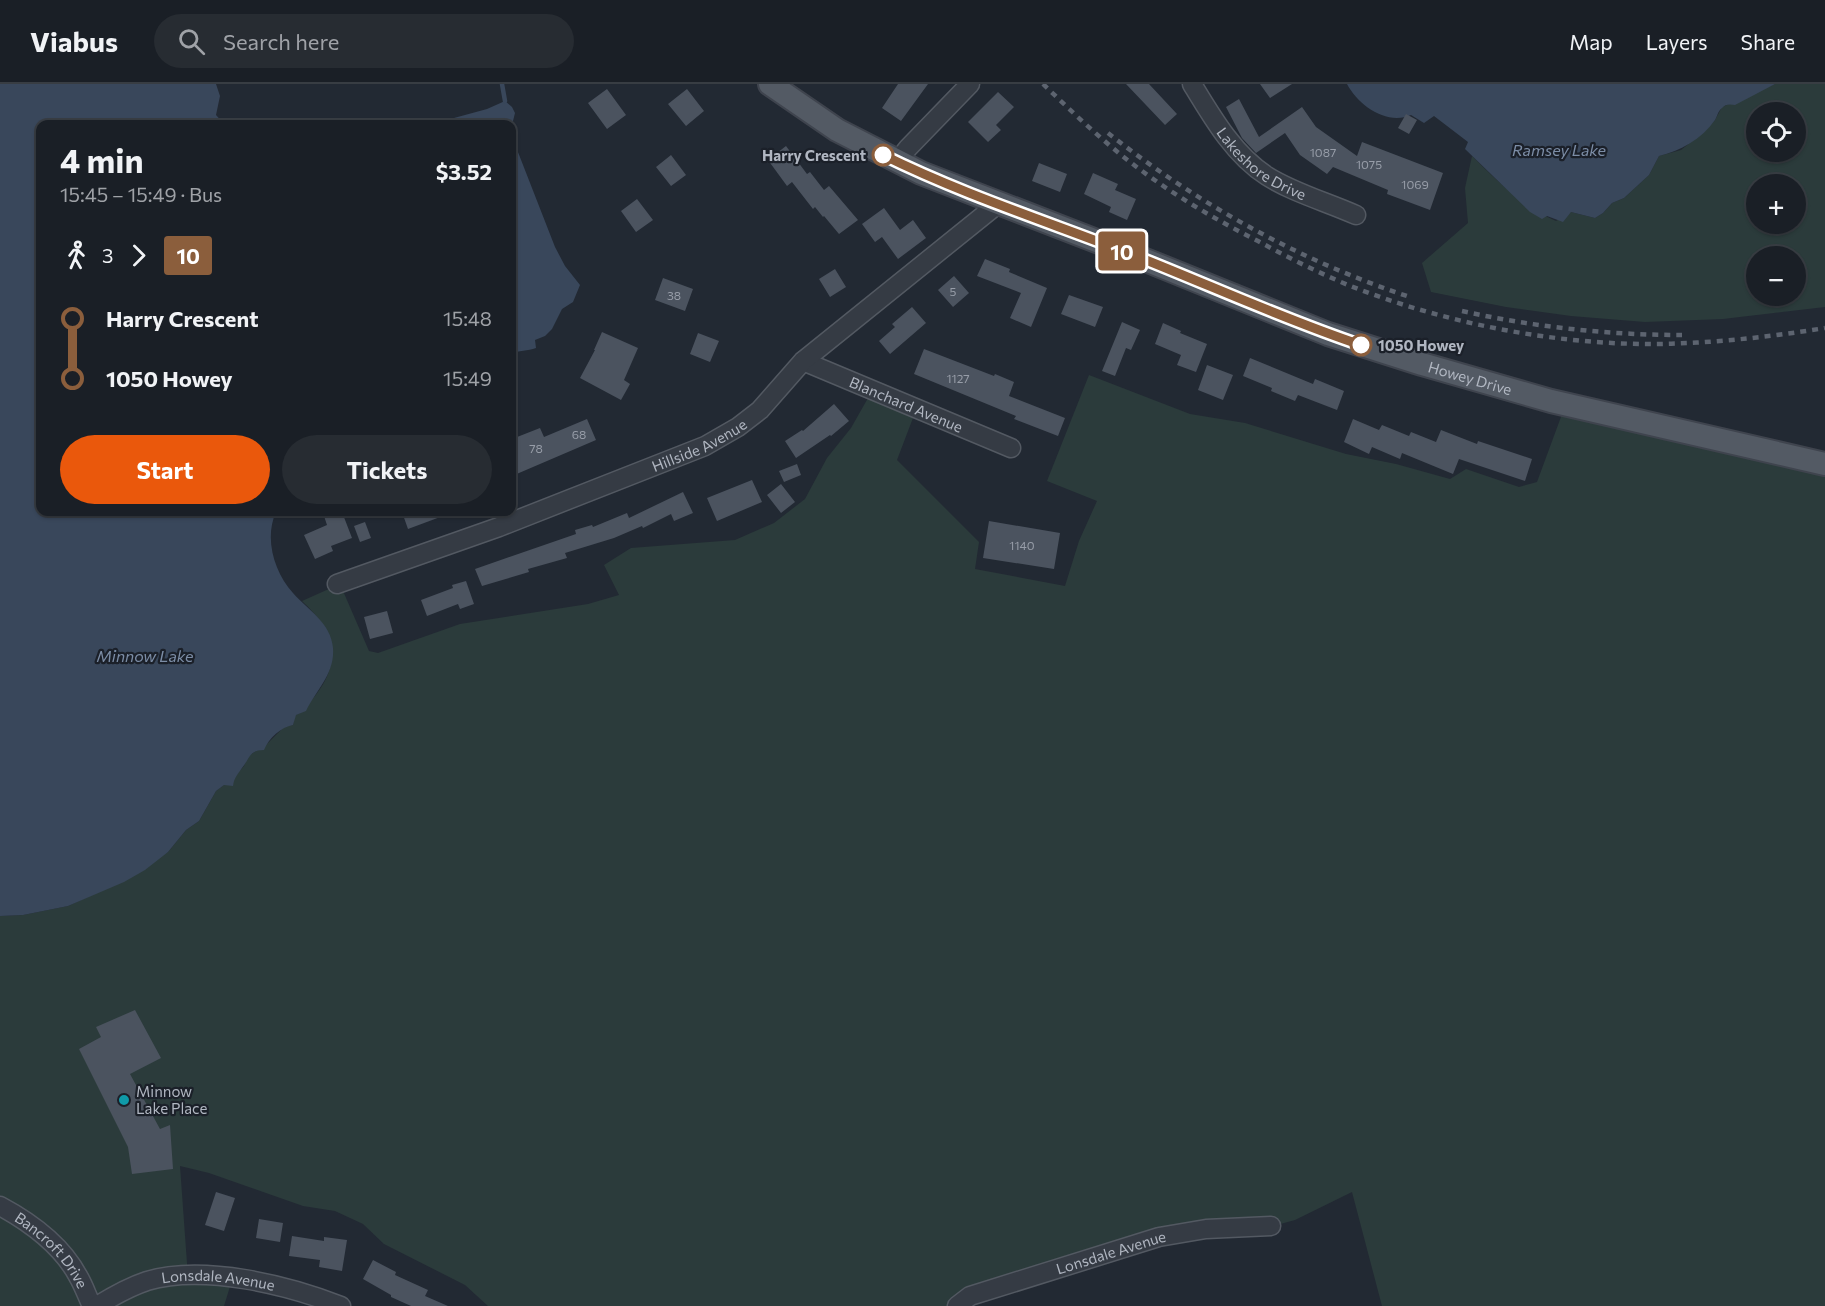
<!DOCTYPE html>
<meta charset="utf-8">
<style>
body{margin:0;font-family:Commissioner,sans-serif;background:#272c32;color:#f1f3f6;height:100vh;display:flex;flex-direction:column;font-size:22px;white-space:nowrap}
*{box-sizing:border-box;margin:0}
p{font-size:20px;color:#9fa2a7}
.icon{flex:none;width:33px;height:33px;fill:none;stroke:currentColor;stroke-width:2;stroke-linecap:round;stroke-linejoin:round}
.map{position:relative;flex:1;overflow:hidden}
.sheet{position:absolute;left:36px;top:36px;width:480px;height:396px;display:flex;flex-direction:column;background:#1a1f26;border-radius:12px;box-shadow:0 2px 4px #0004,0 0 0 2px #383d43}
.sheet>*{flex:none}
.badge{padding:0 12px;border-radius:4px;font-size:21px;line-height:39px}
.tools{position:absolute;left:1746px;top:18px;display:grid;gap:12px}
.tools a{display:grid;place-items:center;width:60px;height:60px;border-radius:50%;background:#1a1f26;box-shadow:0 2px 4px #0004,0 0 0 2px #383d43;font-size:30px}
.map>.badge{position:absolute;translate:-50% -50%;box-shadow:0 0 0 3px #fff}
.legs{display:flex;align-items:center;gap:9px;height:66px;padding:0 24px;font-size:20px}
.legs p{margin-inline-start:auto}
.head{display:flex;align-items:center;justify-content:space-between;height:102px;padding:0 24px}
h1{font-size:33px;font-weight:700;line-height:45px}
.button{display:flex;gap:12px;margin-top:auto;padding:12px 24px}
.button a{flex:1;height:69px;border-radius:36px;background:#ea580c;color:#fff;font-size:24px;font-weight:700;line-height:69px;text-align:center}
.button a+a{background:#272c32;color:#f1f3f6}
ul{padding:0 24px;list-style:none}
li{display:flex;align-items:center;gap:21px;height:60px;font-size:22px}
li i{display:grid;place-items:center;width:9px;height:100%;margin:0 8px;background:currentColor}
li i::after{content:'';width:15px;height:15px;margin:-8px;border:4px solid;border-radius:50%;background:#1a1f26}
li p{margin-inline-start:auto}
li:first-child i{background:linear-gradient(#0000 50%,currentColor 0)}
li:last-child i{background:linear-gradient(currentColor 50%,#0000 0)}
header{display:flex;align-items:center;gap:36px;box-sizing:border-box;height:84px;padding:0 30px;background:#1a1f26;border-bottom:2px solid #383d43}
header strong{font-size:28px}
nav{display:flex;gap:33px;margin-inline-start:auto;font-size:21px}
.search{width:420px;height:54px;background:#272c32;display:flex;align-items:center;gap:15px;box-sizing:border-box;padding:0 21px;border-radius:33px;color:#9fa2a7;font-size:22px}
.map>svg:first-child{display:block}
</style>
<header>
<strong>Viabus</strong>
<div class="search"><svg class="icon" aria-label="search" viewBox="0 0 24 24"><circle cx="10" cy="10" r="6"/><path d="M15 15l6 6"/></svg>Search here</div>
<nav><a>Map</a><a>Layers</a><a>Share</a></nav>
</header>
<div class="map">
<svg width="1825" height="1222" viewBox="0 0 1825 1222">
<rect width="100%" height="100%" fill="#222933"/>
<path fill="#2b3b3b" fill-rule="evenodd" d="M1775 0H1825V223L1723 235 1645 238 1571 232 1506 223 1431 208 1422 179 1468 139 1465 104 1472 72C1497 97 1523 122 1556 137L1571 128 1595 134 1603 129 1612 119 1624 114 1649 91 1659 72 1681 66 1707 45 1715 36 1722 23ZM1756 28H1796V68H1756ZM1756 100H1796V140H1756ZM1756 172H1796V212H1756Z
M1089 291 1190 330 1245 339 1346 370 1396 380 1450 395 1466 385 1519 403 1537 398 1565 322 1825 381V1222H1382L1352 1108 1295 1136 1273 1142 1207 1146 958 1222H488L465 1201 384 1160 363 1140 335 1127 303 1122 209 1089 180 1082 188 1193 232 1196 224 1222H0V832L23 831 68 822 92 811 168 768 186 746 199 737 216 707 234 693 244 682 248 672 267 660 285 642 293 641 295 631C309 626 306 622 315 612 343 577 334 546 302 517L340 500 369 567 378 569 460 540 588 520 619 511 604 481 631 464 735 456 774 439 805 415 827 374 851 344 872 307 916 326 897 376 979 458 975 485 1065 502 1079 457 1097 417 1047 397Z"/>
<path fill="#39475b" d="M0 0H216L220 12 216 31 224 40H40V428H276C264 454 274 488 293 509 308 526 331 539 333 564 335 590 316 606 306 627L296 631 293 641C281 643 269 654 264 666 249 666 250 674 242 684 237 691 234 694 233 702L224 701 216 707 199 737 186 746 168 768 145 786 124 798 68 822 23 831 0 832Z
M1347 0H1775L1735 21C1730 20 1725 20 1722 24 1718 27 1717 33 1715 36 1702 55 1680 67 1659 72L1649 91 1624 114 1612 119 1603 129 1595 134 1571 128 1563 138 1547 132 1542 135 1530 128 1465 65 1468 58 1434 32 1424 39 1411 31C1387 42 1358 21 1347 0Z
M505 17 512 23 515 29 512 41 432 40 487 25Z
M512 52 518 56 516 63 555 163 565 182 580 201 573 218 562 225 552 245 545 252 535 256 536 264C528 267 518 266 512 270Z"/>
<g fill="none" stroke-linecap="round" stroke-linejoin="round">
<path stroke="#39475b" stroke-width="4.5" d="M502 0 505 17"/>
</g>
<path fill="#4b535f" d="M898 0H928L901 37 882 24Z
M1126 0H1149L1177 30 1165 41Z
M1260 0H1292L1270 14Z
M607 5 626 31 607 45 588 19Z
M687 5 704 27 686 42 668 20Z
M998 8 1014 23 996 41 1001 46 988 58 968 38Z
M1239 15 1259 53 1302 23 1316 43 1357 72 1362 58 1443 89 1430 126 1387 110 1388 106 1333 83 1327 90 1300 71 1285 49 1256 69 1242 54 1226 23Z
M1406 30 1417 36 1409 50 1398 44Z
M786 62 807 90 810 88 824 106 829 102 858 136 839 150 824 132 823 133 815 123 813 125 792 98 787 102 768 76Z
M671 71 686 91 671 102 656 83Z
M1039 79 1067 90 1060 108 1032 97Z
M1093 89 1118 100 1115 106 1136 115 1127 136 1109 128 1111 123 1084 110Z
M637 115 653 136 636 148 621 127Z
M884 124 900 146 913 136 926 154 898 175 882 153 875 158 862 140Z
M985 175 1010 185 1009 188 1047 204 1031 243 1010 234 1021 209 977 192Z
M835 185 846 203 830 213 819 195Z
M954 192 969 209 953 223 938 206Z
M663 194 693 205 685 227 655 216Z
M1069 211 1103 223 1095 243 1061 230Z
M912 223 926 239 890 270 879 257 895 243 892 240Z
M1122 238 1140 246 1131 266 1126 264 1115 292 1102 287Z
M1163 239 1181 247 1180 249 1207 260 1196 288 1177 281 1181 271 1155 260Z
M602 248 638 264 624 296 630 300 621 316 580 294 595 266H594Z
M698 249 719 257 710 278 690 270Z
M924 265 994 292 995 290 1014 298 1009 312 1065 334 1058 352 1014 335 1016 332 914 290Z
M1250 274 1313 300 1315 295 1344 307 1337 326 1298 311 1295 317 1271 307 1272 304 1243 292Z
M1207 281 1233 291 1223 316 1198 306Z
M834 320 849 337 831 352 830 351 796 374 785 357 802 346 803 347Z
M587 335 596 356 512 392V355L540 344 544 353Z
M1353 335 1379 346 1382 341 1409 352 1411 348 1436 358 1441 346 1477 360 1478 357 1532 375 1525 397 1459 375 1453 390 1402 369 1400 375 1372 363 1369 370 1344 358Z
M797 380 801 391 784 398 779 387Z
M752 396 762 418 717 437 707 414Z
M781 400 795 418 781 429 767 411Z
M683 408 693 429 674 437 671 430 643 444 642 442 614 454 565 469 567 474 528 485 529 488 482 502 475 485 576 450 575 446 592 441 593 443 627 429 629 434Z
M334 428H342L352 454 331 462 333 467 315 475 304 451 327 441 324 432Z
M402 428H451V429L408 445Z
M989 437 1060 449 1054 485 983 474Z
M365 438 371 454 360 458 354 442Z
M466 497 474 520 460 525 458 520 427 532 421 516 453 504 452 501Z
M387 527 393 549 370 555 364 533Z
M135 926 161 974 130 990 160 1045 170 1041 173 1085 132 1090 128 1063 79 965 101 953 96 943Z
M216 1108 235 1114 224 1147 205 1141Z
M259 1135 283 1139 280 1158 256 1154Z
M292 1152 324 1157V1153L347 1156 342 1187 319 1183 320 1176 289 1172Z
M373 1176 396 1188 395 1191 428 1206 425 1212 448 1222H411L391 1213V1211L363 1195Z"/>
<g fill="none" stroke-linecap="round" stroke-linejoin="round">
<g stroke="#535962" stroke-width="21">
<g id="minor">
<path id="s1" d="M1192 0C1212 33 1234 71 1267 92 1294 109 1327 118 1356 131"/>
<path d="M897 78 908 64 970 0"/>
<path id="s2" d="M803 277 1011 364"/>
<path id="s3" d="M337 500 499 443 705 362 738 343 760 326 803 277 999 119"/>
<path id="s4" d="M0 1122C30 1138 62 1162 78 1192 84 1202 87 1212 92 1222"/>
<path id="s5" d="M97 1222C113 1212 129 1203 147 1197 203 1180 288 1201 341 1222"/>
<path id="s6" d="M957 1222 970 1212 1159 1153 1206 1145 1271 1142"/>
</g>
</g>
<g stroke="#3f444e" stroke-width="26">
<g id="major">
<path id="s7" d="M770 0 837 46 921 89 1143 175 1328 250 1422 280 1551 317 1825 380"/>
</g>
</g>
<use href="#minor" stroke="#353b44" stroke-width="18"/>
<use href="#major" stroke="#535a64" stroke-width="22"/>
<path stroke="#5d6470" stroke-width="4.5" stroke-dasharray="6 6" stroke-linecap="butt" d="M1043 0C1068 24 1093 48 1120 70 1162 104 1210 133 1258 157 1287 173 1317 188 1348 201 1444 239 1554 261 1658 260 1714 259 1770 253 1825 244
M1108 49C1198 120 1300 177 1410 213
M1462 227C1534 243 1608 251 1682 251"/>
</g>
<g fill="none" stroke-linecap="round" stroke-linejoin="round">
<g stroke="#fff" stroke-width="14">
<path id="line-1" d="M883 71C966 112 1055 140 1141 174 1214 203 1286 236 1361 261"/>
</g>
<use href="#line-1" stroke="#8b5e3c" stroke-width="9"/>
</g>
<g fill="#fff" stroke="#8b5e3c" stroke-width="3">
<circle cx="883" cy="71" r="10"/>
<circle cx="1361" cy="261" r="10"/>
</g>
<circle fill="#0f9aa8" stroke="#1b2029" stroke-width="2" cx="124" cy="1016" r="6"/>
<g text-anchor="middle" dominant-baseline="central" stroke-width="4.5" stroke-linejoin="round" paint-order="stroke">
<g font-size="12" fill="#979da8">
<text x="1323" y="68">1087</text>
<text x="1369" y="80">1075</text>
<text x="1415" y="100">1069</text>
<text x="953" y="207">5</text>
<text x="674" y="211">38</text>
<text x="958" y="294">1127</text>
<text x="579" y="350">68</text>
<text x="536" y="364">78</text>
<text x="1022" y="461">1140</text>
</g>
<g font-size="15" font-weight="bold" fill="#b0b6c1" stroke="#1b2029" text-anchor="end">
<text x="866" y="71">Harry Crescent</text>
<text x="1378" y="261" text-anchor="start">1050 Howey</text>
</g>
<g font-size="15" fill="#b0b6c1" stroke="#1b2029">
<text stroke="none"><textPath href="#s1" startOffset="108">Lakeshore Drive</textPath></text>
<text stroke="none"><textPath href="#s7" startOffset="762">Howey Drive</textPath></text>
<text stroke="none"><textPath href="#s2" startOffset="112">Blanchard Avenue</textPath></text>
<text stroke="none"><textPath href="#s3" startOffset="388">Hillside Avenue</textPath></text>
<text stroke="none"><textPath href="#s4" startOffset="69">Bancroft Drive</textPath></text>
<text stroke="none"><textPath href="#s6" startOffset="164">Lonsdale Avenue</textPath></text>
<text stroke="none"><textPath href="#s5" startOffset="128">Lonsdale Avenue</textPath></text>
</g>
<g font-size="15" fill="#b0b6c1" stroke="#1b2029" text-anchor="start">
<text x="136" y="1007">Minnow<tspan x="136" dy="17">Lake Place</tspan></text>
</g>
<g font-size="16" font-style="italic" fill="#7c8da6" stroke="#1b2029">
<text x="1559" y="65">Ramsey Lake</text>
<text x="145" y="571">Minnow Lake</text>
</g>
</g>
</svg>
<div class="tools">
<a><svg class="icon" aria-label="locate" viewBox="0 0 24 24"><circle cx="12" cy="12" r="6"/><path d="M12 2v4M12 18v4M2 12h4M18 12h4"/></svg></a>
<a>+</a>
<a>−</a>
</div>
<b class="badge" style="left:1122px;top:167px;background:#8b5e3c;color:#fff">10</b>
<section class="sheet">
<div class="head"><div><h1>4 min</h1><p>15:45 – 15:49 · Bus</p></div><b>$3.52</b></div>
<div class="legs"><svg class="icon" aria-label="walk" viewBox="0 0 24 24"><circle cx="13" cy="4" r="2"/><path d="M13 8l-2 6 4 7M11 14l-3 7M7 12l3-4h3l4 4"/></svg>3<svg class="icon" aria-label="forward" viewBox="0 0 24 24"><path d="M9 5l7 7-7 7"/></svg><b class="badge" style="background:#8b5e3c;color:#fff">10</b></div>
<ul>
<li><i style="color:#8b5e3c"></i><b>Harry Crescent</b><p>15:48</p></li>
<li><i style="color:#8b5e3c"></i><b>1050 Howey</b><p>15:49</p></li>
</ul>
<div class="button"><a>Start</a><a>Tickets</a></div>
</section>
</div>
